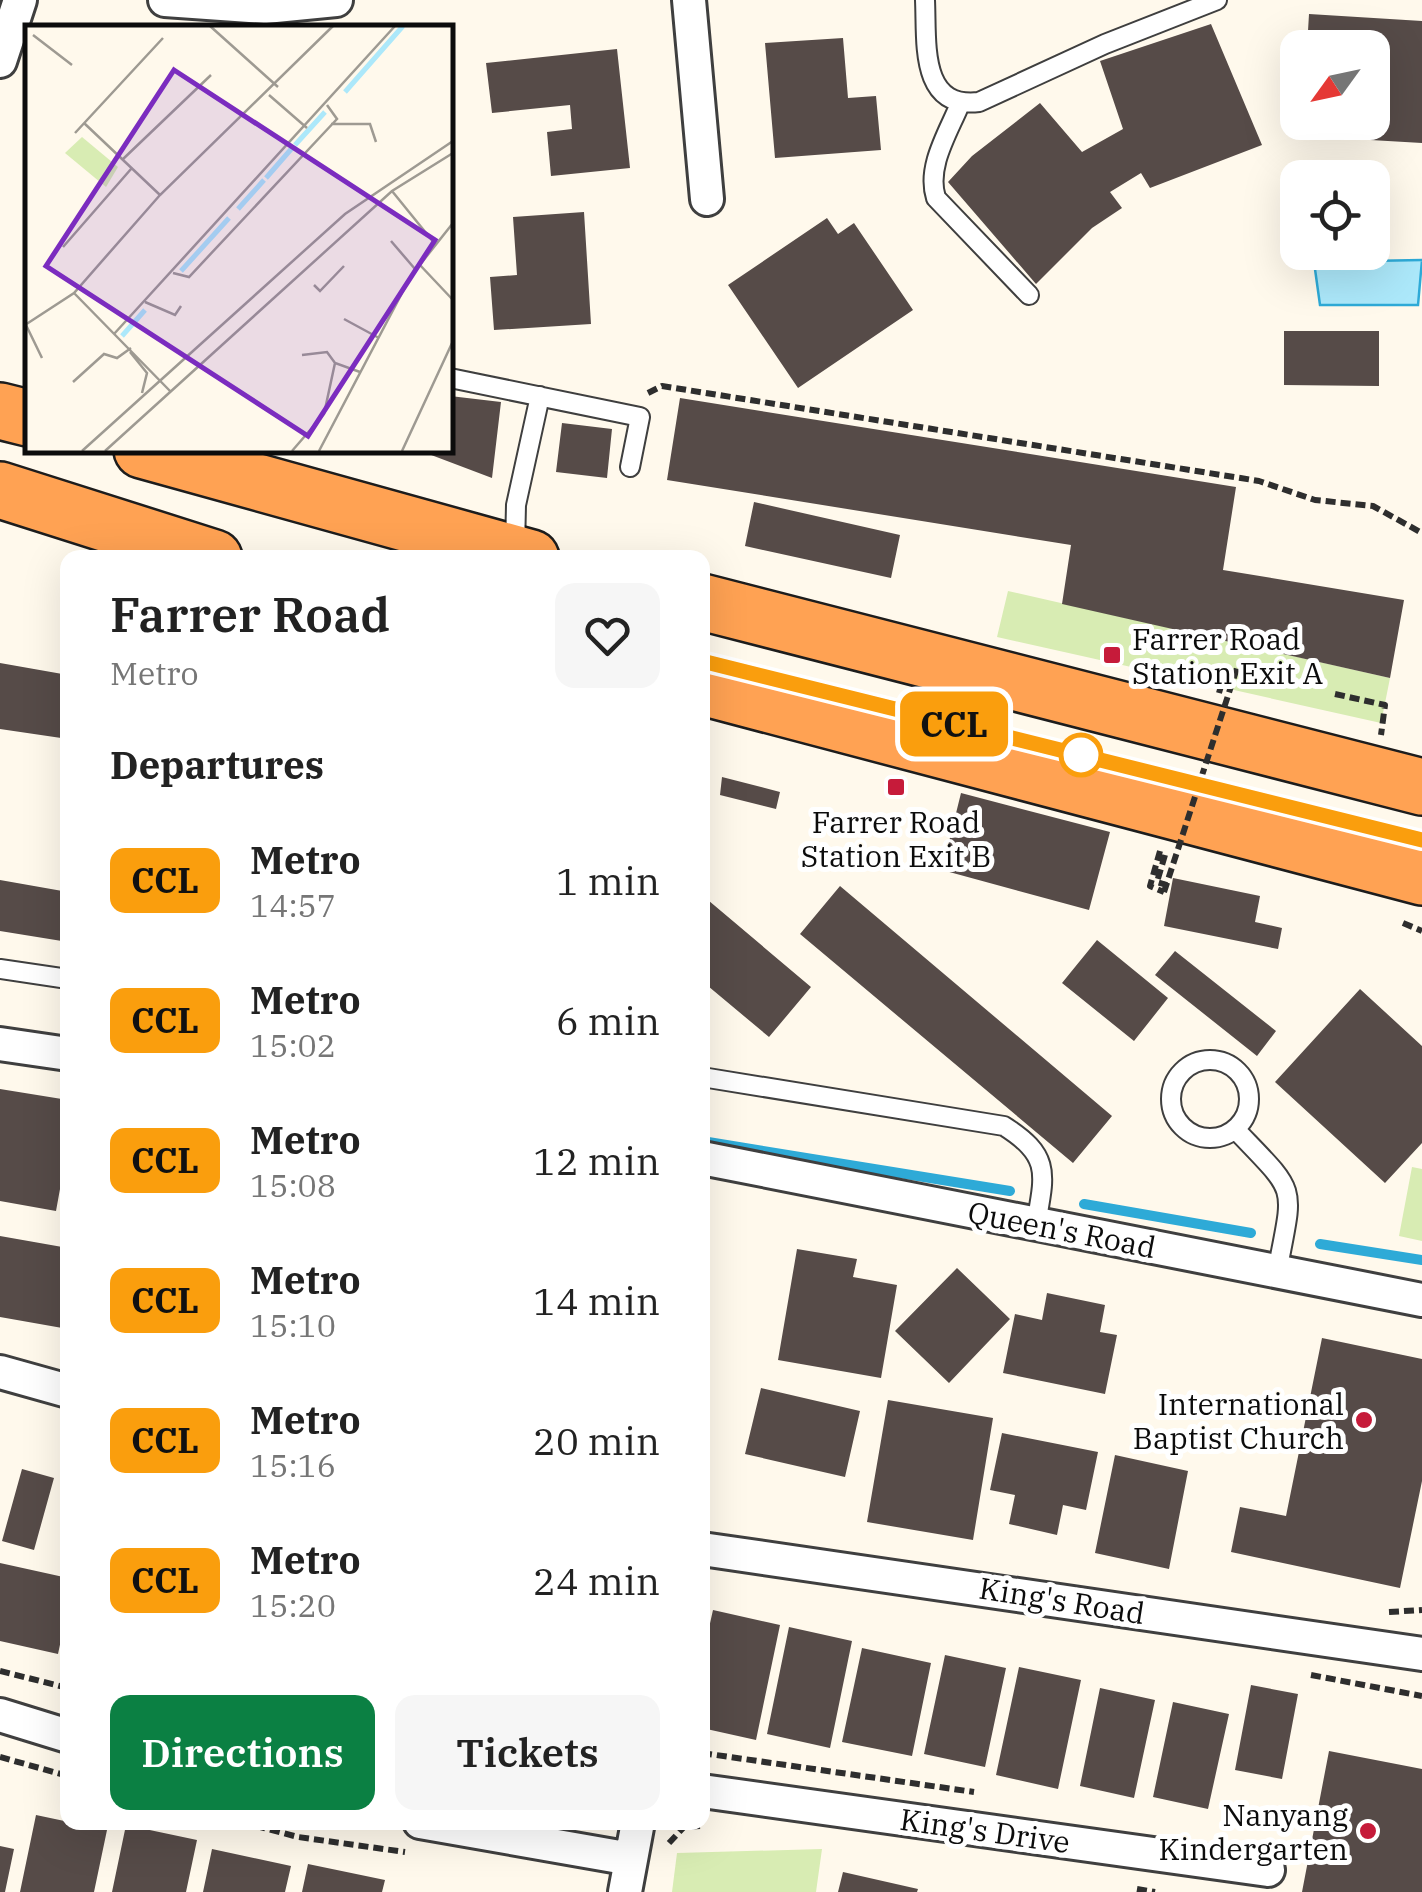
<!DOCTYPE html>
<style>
body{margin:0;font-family:"IBM Plex Serif",serif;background:#f6f6f6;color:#222;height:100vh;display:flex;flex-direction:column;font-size:38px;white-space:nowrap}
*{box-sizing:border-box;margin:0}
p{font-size:32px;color:#767676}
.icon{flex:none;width:55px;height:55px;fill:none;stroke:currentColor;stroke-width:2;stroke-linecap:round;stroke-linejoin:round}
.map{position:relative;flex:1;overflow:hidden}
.side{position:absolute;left:60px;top:550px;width:650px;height:1280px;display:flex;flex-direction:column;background:#fff;border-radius:20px;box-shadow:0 10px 40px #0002}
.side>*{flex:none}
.badge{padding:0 20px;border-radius:15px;font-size:35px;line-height:65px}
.needle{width:65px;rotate:237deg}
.controls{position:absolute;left:1280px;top:30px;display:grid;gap:20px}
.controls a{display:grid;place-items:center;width:110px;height:110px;border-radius:20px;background:#fff;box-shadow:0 10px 40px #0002;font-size:50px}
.map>.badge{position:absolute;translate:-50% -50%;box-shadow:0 0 0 5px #fff}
h2{padding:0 50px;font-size:38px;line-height:90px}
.round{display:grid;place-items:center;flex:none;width:105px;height:105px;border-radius:20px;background:#f6f6f6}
.overview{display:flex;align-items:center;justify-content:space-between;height:170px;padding:0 50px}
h1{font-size:48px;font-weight:600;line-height:75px}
.action{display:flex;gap:20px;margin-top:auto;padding:20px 50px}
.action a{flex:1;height:115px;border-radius:20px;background:#0b8043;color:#fff;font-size:40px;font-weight:600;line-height:115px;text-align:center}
.action a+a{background:#f6f6f6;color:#222}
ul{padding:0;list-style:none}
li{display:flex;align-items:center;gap:30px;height:140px;padding:0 50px}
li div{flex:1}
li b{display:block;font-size:38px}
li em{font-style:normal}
li .badge{min-width:110px;font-weight:700;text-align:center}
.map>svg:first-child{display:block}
</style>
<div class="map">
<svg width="1422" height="1892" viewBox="0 0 1422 1892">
<rect width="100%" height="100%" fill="#fff9ec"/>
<path fill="#d8ecb3" d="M1008 591 1390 678 1381 723 997 637Z
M1412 1167 1422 1169V1241L1399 1236Z
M822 1849 816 1892H672L677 1853Z"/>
<path fill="#ace8fa" stroke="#2eaad7" stroke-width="2.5" d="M1422 260 1418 305H1320L1314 262Z"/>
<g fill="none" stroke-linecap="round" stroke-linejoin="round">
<path stroke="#2eaad7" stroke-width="10" d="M702 1141 1010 1191
M1084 1204 1251 1233
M1320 1244 1422 1260"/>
</g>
<path fill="#564b48" d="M1309 14 1422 21V143L1302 136 1303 122H1372V48H1307Z
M1211 24 1262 145 1150 188 1141 173 1110 192 1122 208 1092 228 1036 284 948 182 972 156 1040 103 1082 152 1123 129 1100 61Z
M843 38 848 98 876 96 881 150 775 158 765 43Z
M617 49 630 168 551 176 547 132 572 129 570 105 492 113 486 63Z
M584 212 591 324 494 330 490 277 517 275 513 217Z
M827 218 838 234 854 223 913 310 798 388 728 285Z
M1284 331H1379V386L1284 385Z
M450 396 501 402 492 478 418 450H450Z
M680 398 1236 487 1223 570 1404 600 1390 678 1062 604 1071 545 667 480Z
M562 423 612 429 607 478 556 472Z
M754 502 900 535 891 578 745 546Z
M0 663 68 675V739L0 729Z
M722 777 780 792 776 809 720 795Z
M961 793 1110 832 1089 910 942 870Z
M1173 878 1260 896 1255 922 1282 928 1278 949 1164 926Z
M0 880 68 892V942L0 931Z
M840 886 1112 1116 1073 1163 800 934Z
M702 895 811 987 769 1037 702 981Z
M1097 940 1168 998 1134 1041 1062 983Z
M1175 951 1276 1031 1257 1056 1155 975Z
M1360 989 1422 1046V1143L1385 1183 1275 1082Z
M0 1089 68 1100V1145L56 1211 0 1201Z
M0 1236 68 1248V1329L0 1317Z
M797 1249 857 1259 853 1277 897 1285 881 1378 778 1360Z
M957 1268 1010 1319 949 1383 895 1331Z
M1047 1293 1105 1305 1100 1332 1117 1335 1105 1394 1003 1373 1015 1314 1042 1320Z
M1322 1338 1422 1359V1481L1400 1588 1231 1552 1240 1507 1286 1516Z
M761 1388 860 1411 845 1477 745 1454Z
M888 1400 993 1418 973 1540 867 1522Z
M1002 1433 1098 1452 1086 1510 1063 1505 1057 1535 1009 1524 1015 1495 990 1490Z
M1115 1455 1188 1471 1169 1569 1095 1553Z
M22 1469 54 1478 34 1550 2 1541Z
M0 1563 68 1578V1607L58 1654 0 1641Z
M713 1610 780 1625 756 1740 702 1728V1659Z
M789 1627 852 1641 830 1748 767 1734Z
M862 1648 931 1663 912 1756 842 1742Z
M945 1655 1006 1668 985 1767 924 1754Z
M1019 1667 1081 1680 1058 1789 996 1775Z
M1251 1685 1298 1694 1282 1779 1235 1770Z
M1100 1688 1155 1700 1134 1798 1080 1786Z
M1173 1702 1229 1714 1208 1809 1153 1797Z
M1329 1751 1422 1769V1892H1302Z
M36 1815 107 1830 94 1892H20Z
M126 1825 197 1840 186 1892H112Z
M0 1846 14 1849 5 1892H0Z
M212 1849 291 1866 285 1892H203Z
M308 1864 385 1880 382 1892H302Z
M843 1872 918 1889 917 1892H838Z"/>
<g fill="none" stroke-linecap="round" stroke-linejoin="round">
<g stroke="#3f3f3f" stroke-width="22">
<path id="service" d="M925 0C927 42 919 109 979 102L1105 44 1217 0
M960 104C948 133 926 167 936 198L1029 295
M450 378 640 417 630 467
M515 548 516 505 540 396
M0 969 68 979
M1171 1099a39 39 0 1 1 78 0a39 39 0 1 1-78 0Z
M702 1077 1004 1126C1051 1156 1045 1173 1036 1224
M1235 1129C1299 1196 1294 1182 1277 1272"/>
</g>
<g stroke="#3f3f3f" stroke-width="38">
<path id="minor" d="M165 0 265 7 336 0
M689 0 707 199
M0 61 20 0
M0 1044 68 1054
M702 1158 1422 1300
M0 1372 68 1391
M702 1549 1422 1654
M0 1715 68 1736
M702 1791 1268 1870
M420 1822 631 1859
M625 1892 638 1822"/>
</g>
<g stroke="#1d1d1d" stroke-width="60">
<path id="trunk" d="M0 411 28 418
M142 450 531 558
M0 490 214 558
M702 602 1422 787
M702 687 1422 877"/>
</g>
<path stroke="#2e2e2e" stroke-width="6" stroke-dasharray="10 5" stroke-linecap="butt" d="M648 393 662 386 1259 481 1315 500 1373 506 1422 533
M1219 693 1227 665
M1335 694 1385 705 1381 735
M1160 851 1150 886 1164 892
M1165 855 1157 882 1167 885
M1403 923 1422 931
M1389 1612 1422 1610
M0 1671 68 1688
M1311 1675 1422 1696
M702 1753 974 1792
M0 1757 68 1776
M241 1822 298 1837 405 1852
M669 1843 684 1827 700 1826
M1137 1889 1155 1892"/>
<use href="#service" stroke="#fff" stroke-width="18"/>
<use href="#minor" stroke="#fff" stroke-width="32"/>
<use href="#trunk" stroke="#ffa253" stroke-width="55"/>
<path stroke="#2e2e2e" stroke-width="6" stroke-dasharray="10 5" stroke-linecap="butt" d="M1164 892 1237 668"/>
</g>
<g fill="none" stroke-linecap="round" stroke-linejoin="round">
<g stroke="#fff" stroke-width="22">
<path id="line" d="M702 661 1422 840"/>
</g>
<use href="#line" stroke="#fa9e0d" stroke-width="15"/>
</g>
<g fill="#c61b3a" stroke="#fff" stroke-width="4">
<rect x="1102" y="645" width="20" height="20" rx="5"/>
<rect x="886" y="777" width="20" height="20" rx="5"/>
<circle cx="1364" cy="1420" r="10"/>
<circle cx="1368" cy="1831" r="10"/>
</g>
<circle fill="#fff" stroke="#fa9e0d" stroke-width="5" cx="1081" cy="755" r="20"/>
<g text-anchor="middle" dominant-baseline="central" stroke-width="10" stroke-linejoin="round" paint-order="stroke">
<g font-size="30" fill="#0c0c0c" stroke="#fff" text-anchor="end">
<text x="1132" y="638" text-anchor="start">Farrer Road<tspan x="1132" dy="34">Station Exit A</tspan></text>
<text x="896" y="821" text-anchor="middle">Farrer Road<tspan x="896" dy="34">Station Exit B</tspan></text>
<text x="1344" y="1403">International<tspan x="1344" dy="34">Baptist Church</tspan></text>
<text x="1348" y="1814">Nanyang<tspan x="1348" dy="34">Kindergarten</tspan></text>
</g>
<g font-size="30" fill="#0c0c0c" stroke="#fff">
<text transform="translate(1062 1229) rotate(11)">Queen's Road</text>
<text transform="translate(1062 1600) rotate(9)">King's Road</text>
<text transform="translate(985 1830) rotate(8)">King's Drive</text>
</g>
</g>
<g transform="translate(25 25)">
<rect width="428" height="428" fill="#fff9ec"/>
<path d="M57 112 93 142 81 162 40 128Z" fill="#d8ecb3"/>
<path fill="none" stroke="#ace8fa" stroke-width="5" d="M320 67 378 1M270 120 300 87M241 153 268 122M213 184 239 155M156 246 204 193M97 311 120 285"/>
<path fill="none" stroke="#9e9a92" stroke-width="2.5" d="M185 1 253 62M8 10 47 40M244 70 282 103M59 98 135 170M306 99H345L351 117M50 108 138 13M97 135 186 50M367 166 410 219M366 216 390 244M38 222 106 144M394 239 428 275M148 248 164 252 312 94 302 80M289 260 295 266 319 241M49 268 146 367M120 277 150 290 156 281M319 294 354 313M0 300 49 268 135 170 308 1M1 300 17 333M89 309 370 1M105 327 122 348 117 368M277 330 302 327 310 338 335 347M48 357 79 329 92 333 106 323M57 426 320 189 428 116M80 426 367 166 428 128M267 426 299 389 310 338M294 426 386 251 428 198M377 426 428 316"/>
<path fill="#7b2cbf" fill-opacity="0.15" stroke="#7b2cbf" stroke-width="5" d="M149 45 410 215 283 411 21 241Z"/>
<rect width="428" height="428" fill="none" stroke="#0c0c0c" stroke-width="5"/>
</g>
</svg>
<div class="controls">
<a><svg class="needle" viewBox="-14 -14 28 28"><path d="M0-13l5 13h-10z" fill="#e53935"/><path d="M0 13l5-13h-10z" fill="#767676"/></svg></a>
<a><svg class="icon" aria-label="locate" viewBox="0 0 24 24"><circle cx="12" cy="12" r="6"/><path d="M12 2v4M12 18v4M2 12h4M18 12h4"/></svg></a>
</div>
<b class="badge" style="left:954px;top:724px;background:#fa9e0d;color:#111">CCL</b>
<section class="side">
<div class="overview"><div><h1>Farrer Road</h1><p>Metro</p></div><a class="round"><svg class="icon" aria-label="heart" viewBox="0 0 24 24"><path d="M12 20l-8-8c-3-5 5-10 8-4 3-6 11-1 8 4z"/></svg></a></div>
<h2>Departures</h2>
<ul>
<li><span class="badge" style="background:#fa9e0d;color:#111">CCL</span><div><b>Metro</b><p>14:57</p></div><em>1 min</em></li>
<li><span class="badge" style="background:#fa9e0d;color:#111">CCL</span><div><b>Metro</b><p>15:02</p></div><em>6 min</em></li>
<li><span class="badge" style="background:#fa9e0d;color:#111">CCL</span><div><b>Metro</b><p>15:08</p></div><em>12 min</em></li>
<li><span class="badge" style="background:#fa9e0d;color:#111">CCL</span><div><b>Metro</b><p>15:10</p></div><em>14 min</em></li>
<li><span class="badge" style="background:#fa9e0d;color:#111">CCL</span><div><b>Metro</b><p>15:16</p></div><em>20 min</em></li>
<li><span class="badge" style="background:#fa9e0d;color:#111">CCL</span><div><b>Metro</b><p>15:20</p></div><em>24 min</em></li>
</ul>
<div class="action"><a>Directions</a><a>Tickets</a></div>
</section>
</div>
